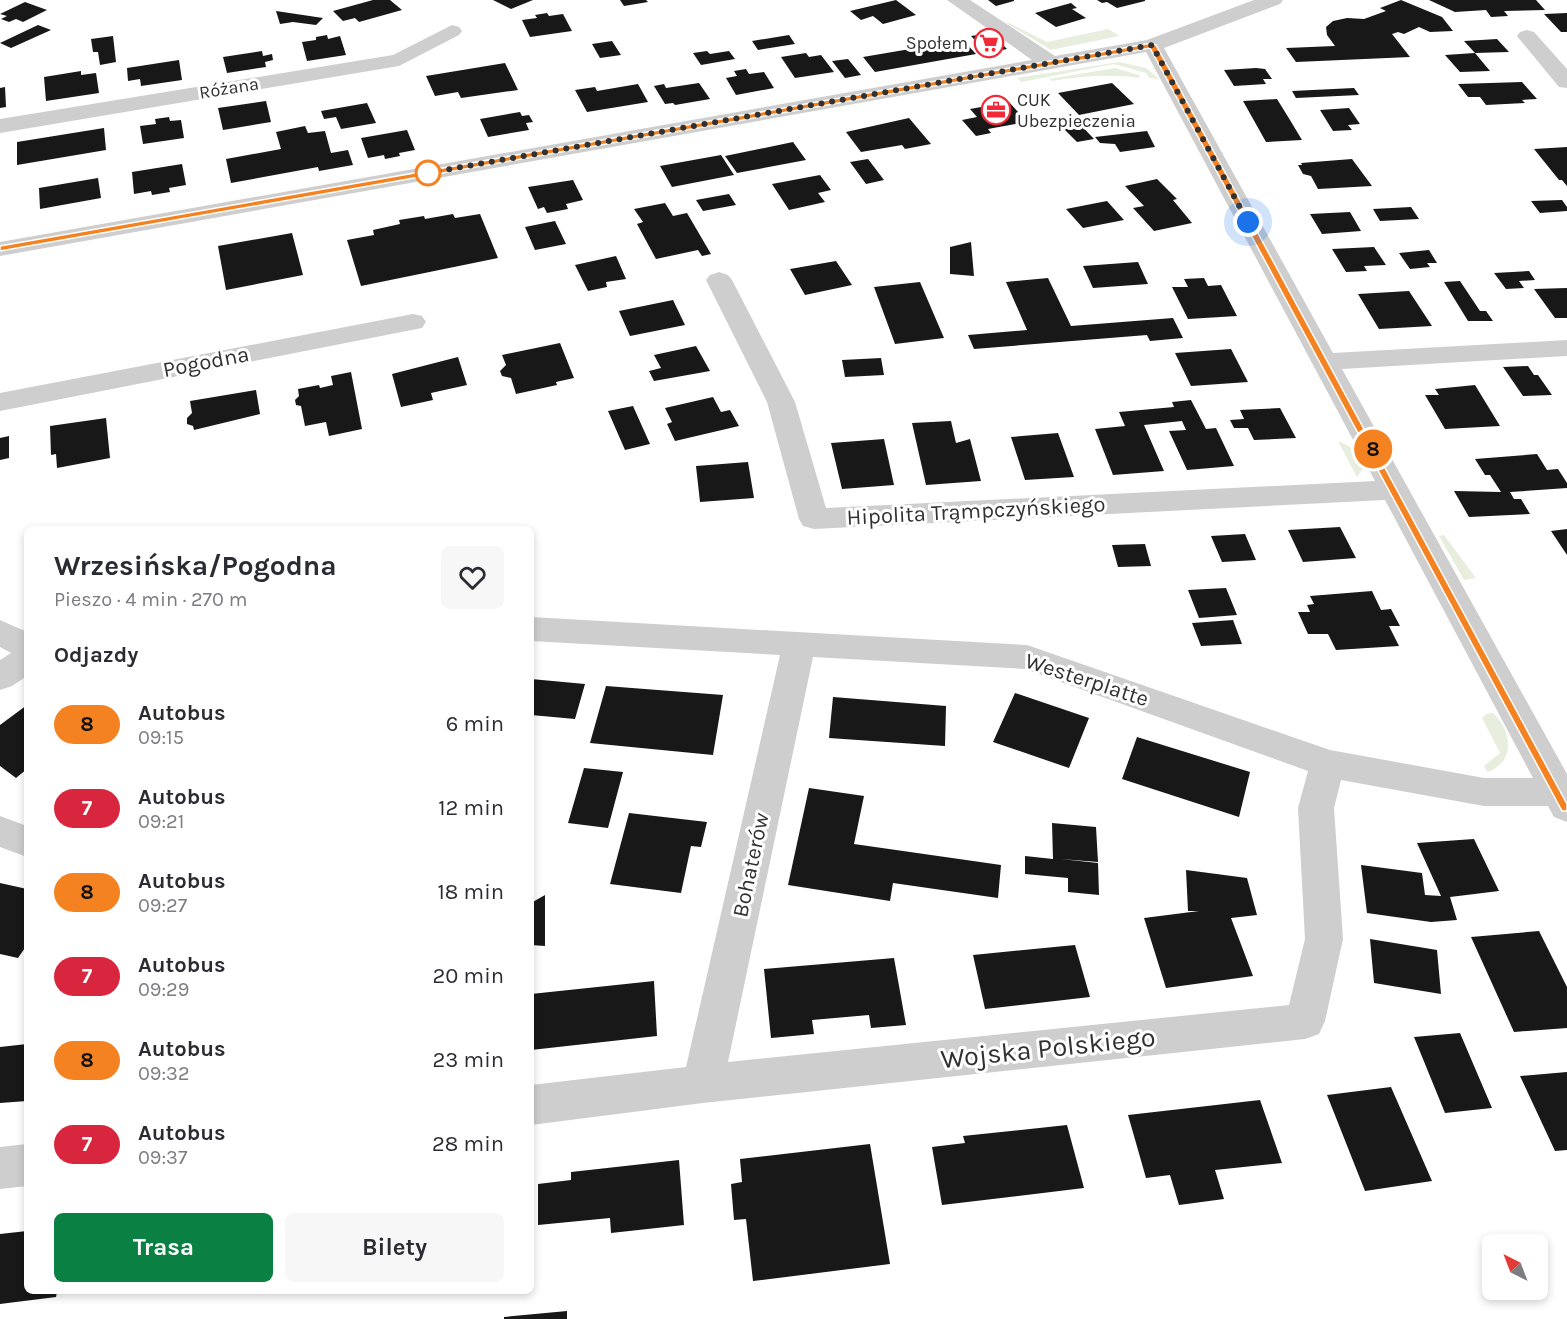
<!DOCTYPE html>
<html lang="pl">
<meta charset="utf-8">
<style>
body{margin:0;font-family:Karla,sans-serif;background:#f7f7f7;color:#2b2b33;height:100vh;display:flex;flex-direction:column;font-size:22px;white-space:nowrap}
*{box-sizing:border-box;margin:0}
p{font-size:20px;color:#7c7c81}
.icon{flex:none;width:33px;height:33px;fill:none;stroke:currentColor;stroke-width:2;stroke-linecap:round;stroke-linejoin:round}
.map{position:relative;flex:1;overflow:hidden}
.details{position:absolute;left:24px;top:526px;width:510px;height:768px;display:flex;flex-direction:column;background:#fff;border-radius:9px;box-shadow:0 3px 9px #0003}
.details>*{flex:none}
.badge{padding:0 12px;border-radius:20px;font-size:21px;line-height:39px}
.needle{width:39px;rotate:318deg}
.fabs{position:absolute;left:1482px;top:1234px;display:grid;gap:12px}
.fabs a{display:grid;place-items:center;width:66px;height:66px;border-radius:9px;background:#fff;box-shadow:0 3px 9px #0003;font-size:30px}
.you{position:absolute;width:30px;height:30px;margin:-15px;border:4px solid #fff;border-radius:50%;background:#1a73e8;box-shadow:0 0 0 9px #1a73e833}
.map>.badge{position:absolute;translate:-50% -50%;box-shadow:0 0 0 3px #fff}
h2{padding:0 30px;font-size:22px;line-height:54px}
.round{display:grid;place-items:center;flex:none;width:63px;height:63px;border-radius:9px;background:#f7f7f7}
.summary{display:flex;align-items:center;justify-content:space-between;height:102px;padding:0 30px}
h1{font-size:28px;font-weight:700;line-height:45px}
.cta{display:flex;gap:12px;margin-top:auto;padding:12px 30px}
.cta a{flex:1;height:69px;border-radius:9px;background:#0b8043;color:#fff;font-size:24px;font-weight:700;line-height:69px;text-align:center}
.cta a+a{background:#f7f7f7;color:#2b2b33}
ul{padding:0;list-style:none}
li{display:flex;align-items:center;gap:18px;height:84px;padding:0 30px}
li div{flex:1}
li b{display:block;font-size:22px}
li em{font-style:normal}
li .badge{min-width:66px;font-weight:700;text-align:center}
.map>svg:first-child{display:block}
</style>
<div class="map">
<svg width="1567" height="1319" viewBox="0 0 1567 1319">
<rect width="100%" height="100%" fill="#fff"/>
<path fill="#e7eede" d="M1006 23H1009L1047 42 1108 29 1119 36 1051 50Z
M1119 62 1146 68 1159 79 1149 78 1146 73 1114 64 1021 82 1017 78Z
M1115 68 1139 75 1140 78C1109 74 1083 76 1052 81L1049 79Z
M1338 441C1352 447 1360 452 1364 467L1357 477Z
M1444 535 1476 578 1464 580 1439 536Z
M1493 713C1512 730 1516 763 1487 772L1484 766 1500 753 1482 718 1486 714Z"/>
<path fill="#181818" d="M373 0H390L402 10 359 22 355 18 343 21 333 11Z
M493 0H533L511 9Z
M620 0H646L648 2 624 6Z
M896 0 916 15 883 24 873 16 861 20 850 11Z
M988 0H1014V1L996 6Z
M1097 0H1145V1L1117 8 1107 2 1102 3Z
M1401 0 1442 17 1453 31 1430 32 1419 27 1404 34 1398 32 1392 34 1410 57 1296 62 1286 48 1335 46 1327 35 1326 27 1333 21 1347 18 1364 19 1386 11 1380 8Z
M1429 0H1536L1545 10 1504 11 1508 16 1491 17 1486 10 1455 12Z
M25 2 47 10 23 22 16 19 9 22 1 19 7 16 0 14Z
M1071 3 1077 8 1072 9 1086 18 1056 27 1035 13Z
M276 11 323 18 316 25 293 22 280 24Z
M547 13 549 16 563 14 572 31 530 37 522 20 537 18 535 15Z
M1567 13V32H1561L1544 14Z
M38 25 51 30 11 48 0 43Z
M991 33 1007 49 987 53 971 36Z
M327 35 328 39 340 36 346 55 307 61 302 42 316 40V37Z
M789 35 795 44 758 50 752 41Z
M113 36 116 62 100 65 98 52H93L91 39Z
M1497 39 1509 52 1475 53 1490 71 1460 72 1445 55 1475 53 1464 41Z
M963 40 976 54 875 72 863 57Z
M612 41 621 55 600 58 592 44Z
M262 51 263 56 272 54 273 60 265 62 266 67 227 73 223 57Z
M707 51 710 54 729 51 735 59 701 65 693 53Z
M806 53 809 57 821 55 834 72 795 78 781 57Z
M848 59 861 75 845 78 832 61Z
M179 60 182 80 141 86 140 79 128 81 127 68Z
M505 63 518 90 461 98 458 92 435 96 426 76Z
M1256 68 1265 69 1272 79H1263L1266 84 1234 86 1224 70Z
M746 69 749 74 764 72 774 88 736 95 726 78 737 76 734 71Z
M81 71V75L96 73 99 93 46 101 44 77Z
M1522 82 1537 99 1522 100 1525 103 1486 105 1480 97H1468L1458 84Z
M699 83 710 99 675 105 673 103 665 104 654 86 664 84 666 88Z
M1112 83 1134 104 1079 115 1058 93Z
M638 84 648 102 587 112 575 90 595 87 597 91Z
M5 87 6 107 0 108V88Z
M1354 88 1359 95 1296 98 1292 91Z
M1277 99 1290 120 1302 140 1266 142 1243 101Z
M266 101 271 122 223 130 218 108Z
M1009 102 1027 122 988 129 991 133 976 136 962 120 977 117 970 109Z
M367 103 376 123 341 129 336 117 324 119 321 111Z
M1349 108 1360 124 1348 125 1352 130 1333 131 1320 110Z
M520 112 522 116 529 115 533 122 526 123 529 130 488 137 480 119Z
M169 117 170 121 181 120 184 138 143 144 140 126 156 124 155 119Z
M909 118 931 144 905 149 902 145 861 152 846 132Z
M1076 120 1094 139 1077 142 1059 124Z
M305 126 308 133 325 131 331 153 348 150 353 165 319 171 318 167 231 183 226 159 281 149 276 132Z
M104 128 106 150 17 165V142Z
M407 130 415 150 399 153 400 156 385 159 384 155 368 158 361 138Z
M1147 131 1155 147 1120 152 1115 144 1100 143 1095 137Z
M793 142 806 160 737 173 725 156Z
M1567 147V186L1562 180H1559L1534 149Z
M721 155 734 175 672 187 660 166Z
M868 159 884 180 866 184 850 162Z
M1352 159 1372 186 1318 189 1311 176 1303 174 1298 165H1302L1301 163Z
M182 164 186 185 169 188 170 192 152 195 151 191 134 194 132 172Z
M820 175 831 190 818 193 825 202 789 210 772 184Z
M98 178 101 198 40 209 39 188Z
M1157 179 1177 199 1173 200 1192 223 1154 231 1133 208 1144 206 1125 186Z
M573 180 583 200 566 204 568 209 547 213 544 207 538 209 528 187Z
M729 194 736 205 703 211 696 200Z
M1562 200 1567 207V211L1540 213 1531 201Z
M1107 201 1124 220 1083 228 1066 209Z
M665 203 673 216 687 213 711 254 702 256 698 250 656 259 637 224 643 222 634 209Z
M1411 207 1419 219 1380 221 1373 209Z
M1350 212 1361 231 1322 234 1310 214Z
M453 214 455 218 480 214 498 258 361 286 347 240 374 235 373 230 400 224 399 220 424 216 425 219Z
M555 221 566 244 535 250 525 227Z
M292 233 303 275 226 290 218 246Z
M971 242 974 276 950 274V247Z
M1374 247 1386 265 1364 266 1367 271 1346 272 1332 249Z
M1429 250 1437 263H1427L1430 267 1410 269 1399 253Z
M616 256 626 279 606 282 607 287 588 291 575 265Z
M836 261 852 285 805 295 790 269Z
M1138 262 1148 284 1093 288 1083 266Z
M1529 271 1535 280 1519 281 1524 288 1506 289 1494 273Z
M1048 278 1071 326 1173 318 1183 338 1150 341 1147 335 974 349 968 335 1027 330 1006 282Z
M1204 278 1208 286 1221 285 1237 316 1188 319 1172 287H1188L1184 279Z
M1460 281 1480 311H1486L1493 321H1468L1444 282Z
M920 282 944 338 895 344 874 287Z
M1567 288V318H1555L1534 289Z
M1409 291 1432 326 1379 329 1358 294Z
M673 300 685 325 630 336 619 311Z
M560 343 574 378 556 382 557 385 516 394 511 378 502 376 500 371 506 365 502 355Z
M696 346 710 371 654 381 649 371 661 368 654 355Z
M1231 349 1248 382 1191 386 1175 353Z
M458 357 467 385 431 393 433 400 401 407 392 374Z
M881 358 884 375 845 377 842 360Z
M1528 366 1534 375H1538L1552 395 1523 396 1503 367Z
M351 372 362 429 329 436 326 422 305 426 301 406 296 405 295 400 299 396 298 389 319 385 320 388 333 385 331 376Z
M1475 385 1500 426 1445 429 1425 395H1439L1435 389Z
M256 390 260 414 194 430 193 426 187 424V418L192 413 190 401Z
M713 397 721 412 730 410 739 426 675 441 667 424 672 422 665 408Z
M1191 400 1206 429 1216 428 1234 466 1187 470 1169 431 1186 430 1182 421 1144 425 1164 471 1113 475 1095 429 1125 426 1119 412 1174 407 1172 402Z
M633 406 650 444 625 450 608 411Z
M1280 408 1296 438 1254 440 1248 428H1234L1230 420 1244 419 1240 410Z
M106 418 110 458 57 468 56 454 51 455 50 426Z
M951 421 956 443 970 439 981 481 926 485 912 423Z
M1058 433 1074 477 1025 480 1011 437Z
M9 436V458L0 460V438Z
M884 439 894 485 842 489 831 443Z
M1537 454 1547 470 1558 469 1567 483V488L1510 492 1514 499H1521L1530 514 1469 517 1454 491 1501 492 1490 475H1485L1475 459Z
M748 462 754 498 700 502 696 466Z
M1340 527 1356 558 1303 562 1288 530Z
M1567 529V555L1551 531Z
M1245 534 1256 560 1222 562 1211 536Z
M1145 544 1151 566 1118 567 1112 545Z
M1226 588 1237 615 1199 618 1188 590Z
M1372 591 1381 610 1391 609 1400 626H1389L1399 646 1336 650 1328 634H1308L1298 612H1310L1307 605 1314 604 1310 596Z
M1233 620 1242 644 1201 646 1192 623Z
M531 679 585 684 575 719 531 715Z
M606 686 723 695 713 755 590 743Z
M1015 693 1089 718 1069 768 993 742Z
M833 697 946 706 945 746 829 738Z
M27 705V769L16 778 0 766V725Z
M1137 737 1250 772 1239 817 1122 779Z
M584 768 623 772 608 828 568 823Z
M809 788 864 796 854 844 1001 865 998 898 893 883 890 901 788 885Z
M629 813 707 822 701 847 691 846 681 893 610 884Z
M1052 823 1096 827 1098 862 1061 859 1098 863 1099 895 1068 892V878L1025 874V856L1053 859Z
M1474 839 1499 891 1450 897 1457 920 1431 922 1367 913 1361 865 1422 873 1425 895 1441 896 1417 843Z
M1186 870 1247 878 1257 915 1231 918 1253 976 1166 988 1144 918 1199 911H1188Z
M0 883 27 889V945L18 958 0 954Z
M545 895V946L531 945V903Z
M1539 931 1567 987V1028L1514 1032 1471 937Z
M1370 939 1437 950 1441 994 1374 983Z
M1075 945 1090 997 985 1009 973 955Z
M894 958 906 1025 871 1028 869 1015 812 1020 814 1034 771 1038 764 969Z
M654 981 657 1036 531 1050V994Z
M1460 1033 1492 1108 1445 1113 1414 1037Z
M27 1044V1101L0 1103V1047Z
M1567 1072V1150L1555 1151 1520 1076Z
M1391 1087 1432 1181 1365 1191 1327 1095Z
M1260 1100 1282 1163 1215 1170 1224 1199 1179 1205 1170 1175 1146 1178 1128 1115Z
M1067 1125 1084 1188 942 1205 932 1147 965 1143 963 1136Z
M870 1144 890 1264 753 1281 746 1219 734 1220 731 1184 742 1182 740 1159Z
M679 1160 684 1225 611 1233 610 1218 538 1225V1184L571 1180V1172Z
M27 1231V1292H57L56 1297 0 1304V1234Z
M567 1311V1319H504V1317Z"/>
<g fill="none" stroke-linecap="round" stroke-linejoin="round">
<path fill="#cecece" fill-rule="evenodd" d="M947 0H970L1055 56 1147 40 1254 0H1283L1280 4 1164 48 1333 353 1567 340V356L1342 369 1567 774V822L1554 817 1548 806H1484L1341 780 1334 808 1343 939 1325 1021 1319 1034 1305 1039 703 1103 531 1125V1085L686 1067 780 655 531 641V617L1027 645 1330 750 1484 778H1533L1385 500 814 529 803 526 799 519 767 402 706 280 710 275 719 272 728 275 732 280 795 402 826 508 1375 481 1146 52 0 256V242L1032 60ZM813 657 1025 669 1308 771 1298 808 1305 939 1289 1005 728 1062Z
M452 25 459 27 462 31 459 35 399 66 0 133V119L393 55Z
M1527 30 1534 32 1567 69V88L1559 87 1517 36 1520 32Z
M413 314 422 316 426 322 422 328 0 411V393Z
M0 620 27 632V676L12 686 0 690V660L11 653 0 647Z
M0 816 27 826V857L0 847Z
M27 1144V1186L0 1189V1147Z"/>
</g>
<path fill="#f58220" stroke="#fff" stroke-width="1.5" d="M1152 43 1156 45 1567 804V811H1562L1150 48 0 251V246Z"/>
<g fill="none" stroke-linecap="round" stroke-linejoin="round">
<path stroke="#313131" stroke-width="6" stroke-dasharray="0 10.8" d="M428 173 1152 45 1248 222"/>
</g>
<defs>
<g id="supermarket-ring" transform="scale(1.5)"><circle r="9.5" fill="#fff" stroke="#f02a38" stroke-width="1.5"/><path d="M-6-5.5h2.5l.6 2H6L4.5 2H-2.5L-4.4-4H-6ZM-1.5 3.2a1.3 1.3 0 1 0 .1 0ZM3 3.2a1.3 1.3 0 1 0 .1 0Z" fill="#f02a38"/></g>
<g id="office-ring" transform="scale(1.5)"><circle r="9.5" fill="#fff" stroke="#f02a38" stroke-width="1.5"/><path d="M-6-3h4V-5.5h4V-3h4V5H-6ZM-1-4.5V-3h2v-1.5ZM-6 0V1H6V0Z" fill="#f02a38"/></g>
</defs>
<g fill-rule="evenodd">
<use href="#supermarket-ring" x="989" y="43"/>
<use href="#office-ring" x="996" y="110"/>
</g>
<circle fill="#fff" stroke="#f58220" stroke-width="3" cx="428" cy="173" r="12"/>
<g text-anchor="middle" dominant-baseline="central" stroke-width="6" stroke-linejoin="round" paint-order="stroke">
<g font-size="18" fill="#313131" stroke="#fff" text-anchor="end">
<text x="968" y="43">Społem</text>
<text x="1017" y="100" text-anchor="start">CUK<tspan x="1017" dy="21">Ubezpieczenia</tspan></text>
</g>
<g font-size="18" fill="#313131" stroke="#fff">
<text transform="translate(229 88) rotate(-9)">Różana</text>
</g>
<g font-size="22" fill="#313131" stroke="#fff">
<text transform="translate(206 362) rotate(-11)">Pogodna</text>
<text transform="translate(976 511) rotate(-3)">Hipolita Trąmpczyńskiego</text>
<text transform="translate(1087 680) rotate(18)">Westerplatte</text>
<text transform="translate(751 865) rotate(-78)">Bohaterów</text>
</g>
<g font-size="27" fill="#313131" stroke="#fff">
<text transform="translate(1048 1048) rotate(-6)">Wojska Polskiego</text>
</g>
</g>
</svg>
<div class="fabs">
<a><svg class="needle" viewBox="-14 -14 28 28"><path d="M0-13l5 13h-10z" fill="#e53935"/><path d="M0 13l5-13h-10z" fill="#7c7c81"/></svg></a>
</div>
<div class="you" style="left:1248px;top:222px"></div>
<b class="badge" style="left:1373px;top:449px;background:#f58220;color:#111">8</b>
<section class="details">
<div class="summary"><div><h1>Wrzesińska/Pogodna</h1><p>Pieszo · 4 min · 270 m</p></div><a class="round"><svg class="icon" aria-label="heart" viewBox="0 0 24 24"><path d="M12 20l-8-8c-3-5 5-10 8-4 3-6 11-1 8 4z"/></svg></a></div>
<h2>Odjazdy</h2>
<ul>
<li><span class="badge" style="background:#f58220;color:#111">8</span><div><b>Autobus</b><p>09:15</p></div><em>6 min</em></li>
<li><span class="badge" style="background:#d7263d;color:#fff">7</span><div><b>Autobus</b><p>09:21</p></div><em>12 min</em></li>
<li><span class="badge" style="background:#f58220;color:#111">8</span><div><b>Autobus</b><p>09:27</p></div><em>18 min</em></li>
<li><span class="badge" style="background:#d7263d;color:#fff">7</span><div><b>Autobus</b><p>09:29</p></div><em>20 min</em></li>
<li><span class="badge" style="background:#f58220;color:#111">8</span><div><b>Autobus</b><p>09:32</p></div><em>23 min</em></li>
<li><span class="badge" style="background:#d7263d;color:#fff">7</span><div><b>Autobus</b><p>09:37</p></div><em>28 min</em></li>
</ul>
<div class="cta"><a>Trasa</a><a>Bilety</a></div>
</section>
</div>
